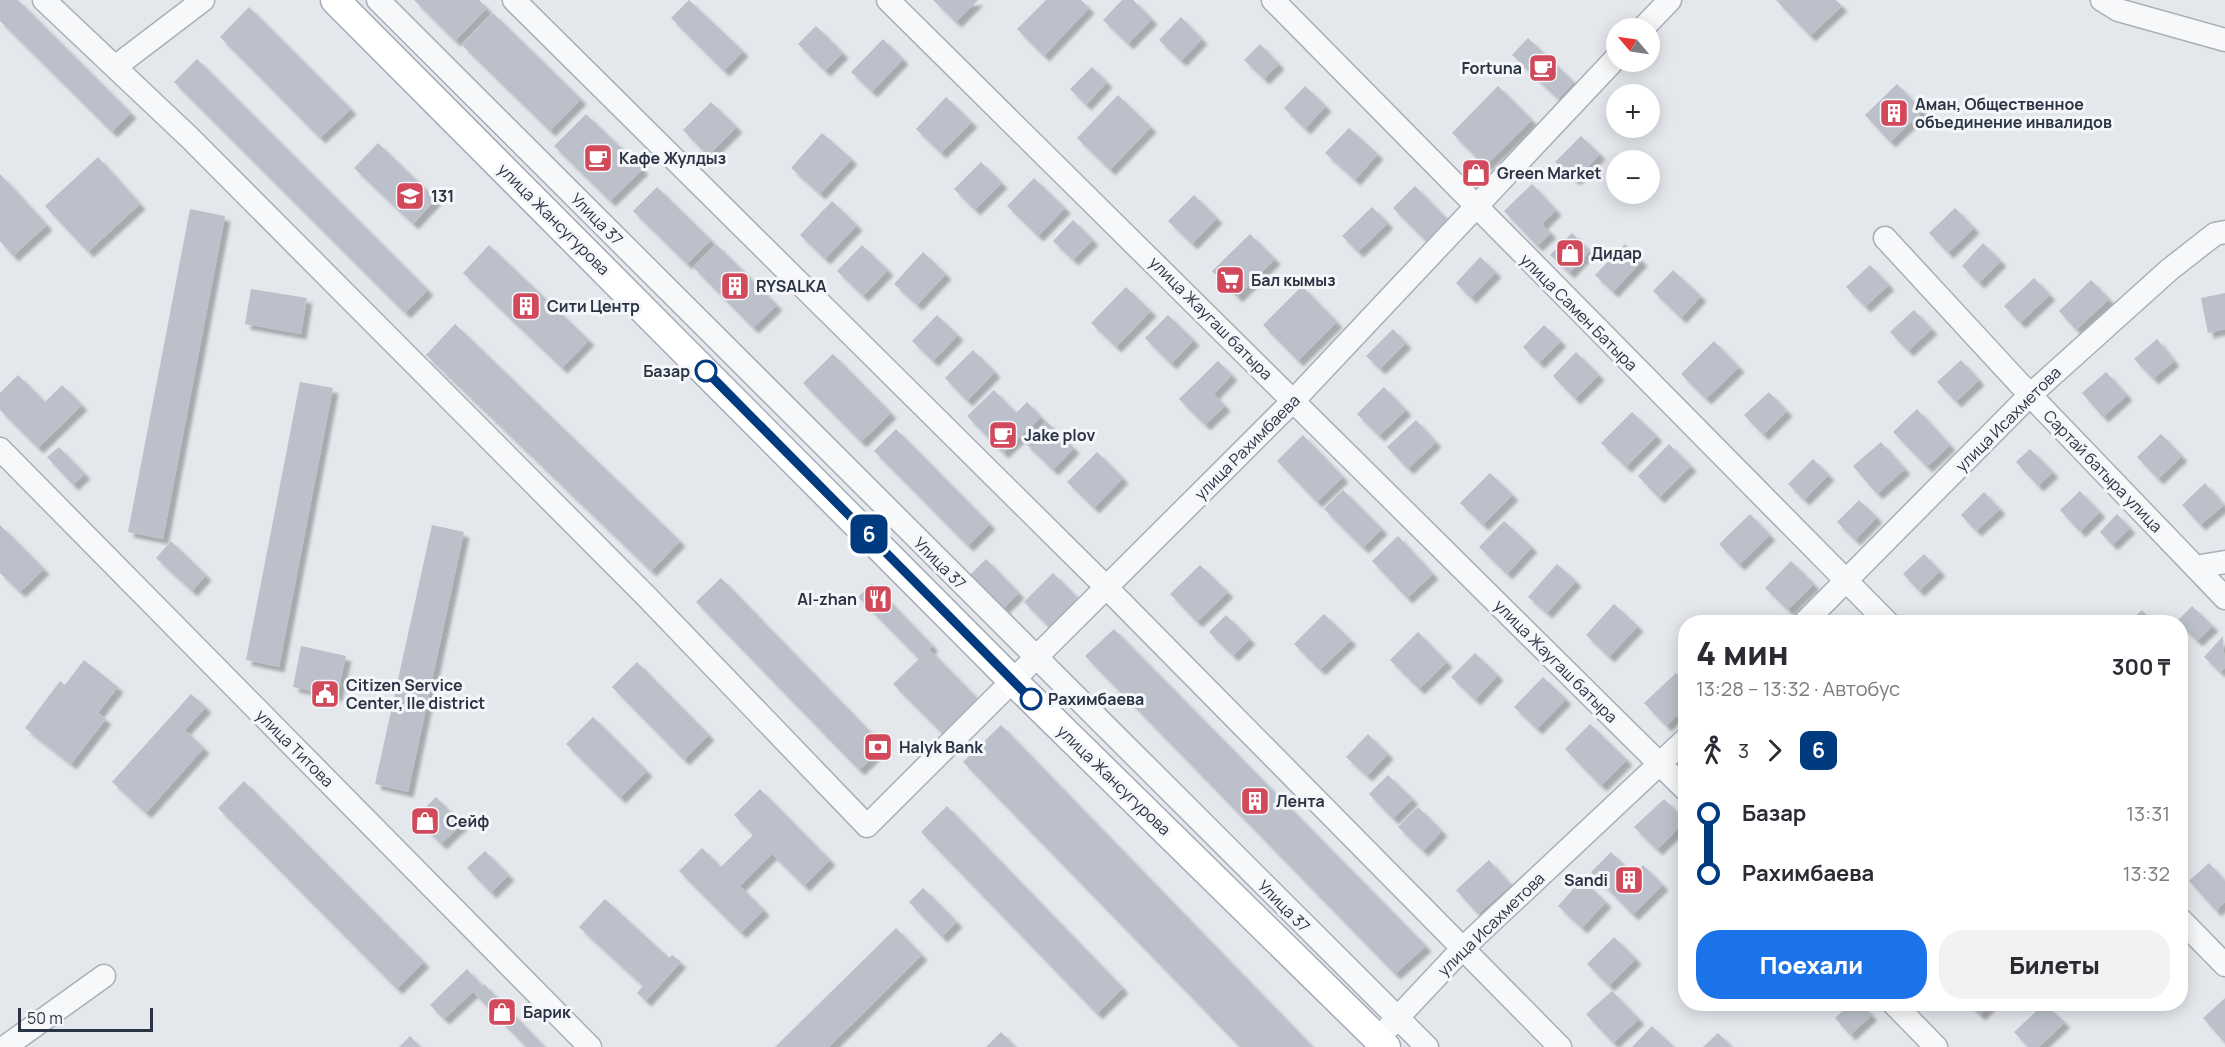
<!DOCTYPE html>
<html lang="ru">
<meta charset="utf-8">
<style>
body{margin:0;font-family:Manrope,sans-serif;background:#f2f2f3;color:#2b2b33;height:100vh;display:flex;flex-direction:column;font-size:22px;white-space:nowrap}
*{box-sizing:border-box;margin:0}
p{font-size:20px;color:#7c7c81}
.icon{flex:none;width:33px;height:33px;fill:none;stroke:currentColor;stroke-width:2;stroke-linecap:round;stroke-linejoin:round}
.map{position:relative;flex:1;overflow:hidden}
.side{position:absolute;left:1678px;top:615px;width:510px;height:396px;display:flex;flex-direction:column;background:#fff;border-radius:24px;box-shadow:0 3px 15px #0003}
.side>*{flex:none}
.badge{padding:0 12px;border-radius:9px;font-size:21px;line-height:39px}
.needle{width:39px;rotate:299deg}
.controls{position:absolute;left:1606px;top:18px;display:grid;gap:12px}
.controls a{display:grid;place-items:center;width:54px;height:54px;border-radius:50%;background:#fff;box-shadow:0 3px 15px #0003;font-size:30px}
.scale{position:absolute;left:18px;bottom:15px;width:135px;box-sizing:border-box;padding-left:6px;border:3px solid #2b3445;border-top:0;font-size:16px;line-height:21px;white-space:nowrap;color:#2b3445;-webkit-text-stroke:4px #f4f6f9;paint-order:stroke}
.map>.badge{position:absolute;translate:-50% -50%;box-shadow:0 0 0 3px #fff}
.legs{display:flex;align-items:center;gap:9px;height:66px;padding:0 18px;font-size:20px}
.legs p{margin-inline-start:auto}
.headline{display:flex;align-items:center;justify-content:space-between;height:102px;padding:0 18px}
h1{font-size:33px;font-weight:800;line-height:45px}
.cta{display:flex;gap:12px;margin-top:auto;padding:12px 18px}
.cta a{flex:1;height:69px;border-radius:24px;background:#1a73e8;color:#fff;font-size:24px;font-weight:800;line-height:69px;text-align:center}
.cta a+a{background:#f2f2f3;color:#2b2b33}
ul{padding:0 18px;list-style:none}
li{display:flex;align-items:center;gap:21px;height:60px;font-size:22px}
li i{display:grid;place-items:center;width:9px;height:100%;margin:0 8px;background:currentColor}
li i::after{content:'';width:15px;height:15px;margin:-8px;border:4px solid;border-radius:50%;background:#fff}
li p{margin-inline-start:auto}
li:first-child i{background:linear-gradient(#0000 50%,currentColor 0)}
li:last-child i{background:linear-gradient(currentColor 50%,#0000 0)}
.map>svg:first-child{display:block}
</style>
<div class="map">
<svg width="2225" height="1047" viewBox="0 0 2225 1047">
<defs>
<filter id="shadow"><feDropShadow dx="5.5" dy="5.5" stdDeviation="1.5" flood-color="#0004"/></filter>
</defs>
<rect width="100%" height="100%" fill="#e4e7ec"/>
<path fill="#bbc0ca" filter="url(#shadow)" d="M0 0H18L131 113 112 132 0 21Z
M414 0H479L487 8 455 41Z
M689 0 743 51 724 71 671 18Z
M933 0H978L956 22Z
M1046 0H1081L1089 8 1044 56 1017 29Z
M1122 0H1133L1152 19 1128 44 1103 20Z
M1776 0H1836L1842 6 1810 36Z
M249 7 351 109 320 138 220 37Z
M493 13 581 99 550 131 462 45Z
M1181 17 1202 39 1181 61 1159 40Z
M816 26 843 53 825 71 798 44Z
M1528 38 1574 82 1558 99 1512 55Z
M883 39 903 59 872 92 851 72Z
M1260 44 1279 64 1264 79 1244 60Z
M197 59 428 290 405 313 174 82Z
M1092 67 1107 82 1086 105 1070 89Z
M1897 84 1923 111 1890 142 1865 115Z
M1305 86 1326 106 1305 129 1284 108Z
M1498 86 1532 120 1485 166 1452 133Z
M1118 95 1151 127 1110 170 1077 138Z
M946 97 972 122 941 153 916 129Z
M711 102 737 127 708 156 683 130Z
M586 114 643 169 610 201 554 146Z
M1349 128 1378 154 1355 180 1325 153Z
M822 133 852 159 820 194 791 168Z
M1581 136 1600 154 1575 180 1555 162Z
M378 143 436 199 413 224 354 168Z
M98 157 140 204 88 252 45 206Z
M981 162 1002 183 975 210 954 189Z
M0 174 47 225 13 256 0 241Z
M1034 178 1065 208 1038 236 1007 206Z
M1532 184 1556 210 1542 224 1551 233 1537 246 1504 211Z
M1415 186 1449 221 1427 242 1393 208Z
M657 187 711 240 687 264 633 211Z
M1194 195 1217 218 1192 244 1168 221Z
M832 201 857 225 825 259 800 235Z
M1372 207 1388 223 1358 252 1342 236Z
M1955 208 1974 228 1948 253 1929 233Z
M190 209 225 216 163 539 128 532Z
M1073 220 1093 240 1073 260 1053 241Z
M1572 233 1590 251 1569 273 1550 255Z
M1250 234 1275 259 1237 297 1212 271Z
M1983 243 2001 261 1979 283 1962 266Z
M716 244 777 305 753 328 693 267Z
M1625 244 1642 261 1613 292 1595 275Z
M489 245 589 340 562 368 463 273Z
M862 245 888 270 863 296 837 271Z
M923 252 946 274 917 305 894 284Z
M1480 257 1496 272 1471 298 1456 283Z
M1870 265 1889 285 1865 307 1846 287Z
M1673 270 1701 296 1681 318 1653 291Z
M2034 278 2050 295 2020 323 2004 306Z
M2091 280 2109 299 2076 330 2059 311Z
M1302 286 1337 322 1298 361 1263 325Z
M1126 287 1151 311 1116 347 1091 323Z
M251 289 307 298 301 334 245 324Z
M2225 293V329L2208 333 2201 298Z
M1914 310 1932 329 1908 351 1890 332Z
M937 315 958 335 933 361 912 341Z
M1168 315 1194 340 1171 364 1145 338Z
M455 324 680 541 651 571 426 355Z
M1544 325 1561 341 1539 363 1523 347Z
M1393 329 1406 343 1380 369 1366 356Z
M2157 339 2174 361 2153 379 2134 359Z
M1714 341 1739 367 1706 399 1681 374Z
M973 350 995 372 967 401 945 378Z
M1576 352 1599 375 1575 399 1553 376Z
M833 354 891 413 861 442 803 383Z
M1961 360 1979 380 1956 402 1937 382Z
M1218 361 1232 375 1214 394 1225 406 1205 425 1179 399Z
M2106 372 2127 395 2103 417 2082 393Z
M18 375 45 402 62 385 82 405 38 448 0 410V393Z
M300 382 333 388 279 667 246 660Z
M1384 387 1406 410 1379 436 1357 414Z
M994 390 1016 413 1027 402 1041 417 1003 453 967 416Z
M1769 392 1787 411 1763 435 1744 415Z
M1917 409 1950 445 1927 467 1893 432Z
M1632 412 1657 436 1626 467 1601 443Z
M1416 420 1436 442 1408 469 1387 447Z
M1046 421 1074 448 1053 470 1025 443Z
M896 429 990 524 968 546 874 451Z
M2161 434 2182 456 2158 479 2137 457Z
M1303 435 1343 477 1317 502 1277 461Z
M1881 442 1905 469 1877 494 1853 466Z
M1669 444 1691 466 1659 498 1638 476Z
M59 447 85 474 73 485 47 457Z
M2030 449 2053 472 2038 486 2016 462Z
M1097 452 1123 478 1094 508 1067 482Z
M1813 459 1829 475 1804 500 1788 484Z
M1490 473 1513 495 1483 525 1460 503Z
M2205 483 2224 505 2200 525 2182 505Z
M1343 490 1382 529 1363 548 1324 509Z
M2080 491 2100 512 2080 532 2060 510Z
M1984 492 2000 509 1976 531 1961 515Z
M1859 500 1877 517 1855 540 1837 522Z
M1750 514 1770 535 1739 565 1719 544Z
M2117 514 2130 528 2112 545 2100 532Z
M1504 521 1532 547 1507 574 1479 547Z
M0 525 44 569 20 592 0 573Z
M432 525 464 532 408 792 375 784Z
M1398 536 1433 574 1407 598 1372 561Z
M171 541 206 575 192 591 156 558Z
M1924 554 1940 571 1919 591 1903 574Z
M986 559 1019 593 997 615 964 581Z
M1791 561 1814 584 1788 610 1765 588Z
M1557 564 1576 581 1547 613 1528 597Z
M1200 565 1228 592 1197 622 1170 594Z
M1053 573 1083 603 1054 632 1024 602Z
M721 578 884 746 859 770 696 602Z
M872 583 933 646 929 649 985 706 950 741 893 684 919 659 858 597Z
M1614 604 1638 626 1609 657 1586 635Z
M2192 606 2213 626 2197 641 2177 621Z
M2142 610 2154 622H2129Z
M1324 614 1351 640 1320 670 1294 644Z
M1226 615 1250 639 1233 656 1209 632Z
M1114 629 1426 946 1395 974 1085 656Z
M1418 632 1447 662 1419 689 1390 660Z
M2223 636 2225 668 2220 672 2204 657Z
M301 646 346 656 337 696 293 687Z
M1475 653 1498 675 1475 700 1451 677Z
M84 660 118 687 98 713 106 719 71 764 25 728 60 681 65 685Z
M637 662 709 735 684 760 612 687Z
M1676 673 1686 683V707L1666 726 1644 703Z
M1543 677 1566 699 1537 729 1514 707Z
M191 694 206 707 185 730 204 748 146 813 112 782Z
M593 717 647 771 620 798 566 744Z
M1590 724 1627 760 1601 786 1565 749Z
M1001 725 1313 1047H1240L963 762Z
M1368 734 1388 754 1367 776 1346 757Z
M1388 775 1413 799 1393 819 1369 794Z
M244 781 424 962 397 989 218 808Z
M760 789 830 860 804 886 772 854 740 886 764 910 741 933 679 871 702 848 721 867 753 835 734 815Z
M436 797 462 824 441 844 415 818Z
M1664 799 1686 821 1657 850 1634 827Z
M947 806 1123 988 1097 1014 921 832Z
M1418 807 1442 831 1423 851 1398 827Z
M485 851 509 875 491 893 467 868Z
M1611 852 1634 875 1643 865 1663 885 1633 915 1591 872Z
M1489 860 1511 885 1478 914 1456 890Z
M2209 863 2225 881V902L2216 911 2189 881Z
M1582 879 1606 902 1582 928 1558 906Z
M923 888 957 922 942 937 909 902Z
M605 899 669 958 672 955 681 962 646 1001 637 993 643 986 579 927Z
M896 928 922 955 829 1047H775Z
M1614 937 1636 959 1609 986 1587 964Z
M467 969 482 986 484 984 545 1047H526L473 992 444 1019 430 1005Z
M1612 991 1639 1019 1613 1043 1586 1014Z
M2225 998V1043L2203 1018Z
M1850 1004H1861L1872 1015 1850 1035 1835 1018Z
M1968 1004H1991L1980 1015Z
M2044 1004 2065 1022 2039 1047H2028L2014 1032Z
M1652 1026 1674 1047H1632Z
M1001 1032 1016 1047H986Z
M1718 1033 1732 1047H1703Z
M410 1036 420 1047H399Z"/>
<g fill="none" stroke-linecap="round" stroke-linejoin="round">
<g stroke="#a9aeb7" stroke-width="25">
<path id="minor" d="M44 0 190 138 646 596 867 826 1294 400 1617 57
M378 0 1427 1047
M514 0 1107 588 1560 1047
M888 0 1686 790
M1273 0 1887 622
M2102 0 2118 10 2225 40
M1643 28 1670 0
M115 67 203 0
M1885 238 2030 395 2225 598
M0 449 590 1047
M2195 567 2225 562
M1805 622 2030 395 2169 270 2215 234 2225 232
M2181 920 2225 965
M1894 1004 1936 1047
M1388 1028 1463 948 1686 739
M5 1047 104 976"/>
</g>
<g stroke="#a3abb8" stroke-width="31">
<path id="major" d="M335 0 1014 682 1386 1047"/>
</g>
<use href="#minor" stroke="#f7f8fa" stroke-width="22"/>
<use href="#major" stroke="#fff" stroke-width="28"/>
</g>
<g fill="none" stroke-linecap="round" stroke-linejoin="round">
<g stroke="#fff" stroke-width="14">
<path id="line-1" d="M706 371 1031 699"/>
</g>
<use href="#line-1" stroke="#003b80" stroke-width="9"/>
</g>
<defs>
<g id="cafe-square" transform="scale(1.5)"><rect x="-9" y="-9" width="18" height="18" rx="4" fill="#d1495b" stroke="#f4f6f9"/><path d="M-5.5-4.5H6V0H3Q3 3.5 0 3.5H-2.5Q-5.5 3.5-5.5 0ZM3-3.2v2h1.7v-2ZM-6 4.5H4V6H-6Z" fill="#fff"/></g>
<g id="building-square" transform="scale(1.5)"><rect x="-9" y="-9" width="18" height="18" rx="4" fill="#d1495b" stroke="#f4f6f9"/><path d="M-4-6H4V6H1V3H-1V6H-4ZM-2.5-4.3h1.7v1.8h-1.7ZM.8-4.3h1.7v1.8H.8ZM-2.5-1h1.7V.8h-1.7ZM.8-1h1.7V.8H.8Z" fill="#fff"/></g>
<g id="shop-square" transform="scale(1.5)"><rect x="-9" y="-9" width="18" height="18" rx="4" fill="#d1495b" stroke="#f4f6f9"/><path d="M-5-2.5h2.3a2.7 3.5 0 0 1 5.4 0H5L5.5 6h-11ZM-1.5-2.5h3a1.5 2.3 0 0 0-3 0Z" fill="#fff"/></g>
<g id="school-square" transform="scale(1.5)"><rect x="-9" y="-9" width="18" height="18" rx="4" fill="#d1495b" stroke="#f4f6f9"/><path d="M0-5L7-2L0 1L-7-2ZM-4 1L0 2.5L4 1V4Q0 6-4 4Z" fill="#fff"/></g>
<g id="supermarket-square" transform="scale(1.5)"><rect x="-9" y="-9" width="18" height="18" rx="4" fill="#d1495b" stroke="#f4f6f9"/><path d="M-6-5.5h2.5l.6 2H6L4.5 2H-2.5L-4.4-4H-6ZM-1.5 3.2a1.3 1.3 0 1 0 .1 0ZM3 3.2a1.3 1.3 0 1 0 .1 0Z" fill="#fff"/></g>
<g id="restaurant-square" transform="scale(1.5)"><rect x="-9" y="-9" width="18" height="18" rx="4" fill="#d1495b" stroke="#f4f6f9"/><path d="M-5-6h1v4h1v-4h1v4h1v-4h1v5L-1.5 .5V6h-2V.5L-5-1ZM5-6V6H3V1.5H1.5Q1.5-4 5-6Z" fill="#fff"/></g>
<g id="civic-square" transform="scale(1.5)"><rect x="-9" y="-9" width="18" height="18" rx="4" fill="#d1495b" stroke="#f4f6f9"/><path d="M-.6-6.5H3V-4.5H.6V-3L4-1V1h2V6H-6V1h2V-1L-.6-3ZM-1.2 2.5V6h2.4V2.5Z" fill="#fff"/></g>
<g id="bank-square" transform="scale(1.5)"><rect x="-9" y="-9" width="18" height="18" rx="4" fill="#d1495b" stroke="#f4f6f9"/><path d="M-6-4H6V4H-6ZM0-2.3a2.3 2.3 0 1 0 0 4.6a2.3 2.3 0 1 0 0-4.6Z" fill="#fff"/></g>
</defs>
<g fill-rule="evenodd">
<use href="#cafe-square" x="1543" y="68"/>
<use href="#building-square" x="1894" y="113"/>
<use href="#cafe-square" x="598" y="158"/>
<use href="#shop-square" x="1476" y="173"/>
<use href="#school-square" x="410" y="196"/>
<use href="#shop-square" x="1570" y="253"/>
<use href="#supermarket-square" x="1230" y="280"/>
<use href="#building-square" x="735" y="286"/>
<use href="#building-square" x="526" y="306"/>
<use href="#cafe-square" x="1003" y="435"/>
<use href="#restaurant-square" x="878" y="599"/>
<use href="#civic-square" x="325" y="694"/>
<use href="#bank-square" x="878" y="747"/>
<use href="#building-square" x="1255" y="801"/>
<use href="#shop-square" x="425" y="821"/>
<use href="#building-square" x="1629" y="880"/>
<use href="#shop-square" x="502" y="1012"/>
</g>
<g fill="#fff" stroke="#003b80" stroke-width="3">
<circle cx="706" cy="371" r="10"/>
<circle cx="1031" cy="699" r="10"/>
</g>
<g text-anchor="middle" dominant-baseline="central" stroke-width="6" stroke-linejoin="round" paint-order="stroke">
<g font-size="16" font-weight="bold" fill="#2b3445" stroke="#f4f6f9" text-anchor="start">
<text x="1522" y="68" text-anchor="end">Fortuna</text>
<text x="1915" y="104">Аман, Общественное<tspan x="1915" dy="18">объединение инвалидов</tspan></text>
<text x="619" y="158">Кафе Жулдыз</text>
<text x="1497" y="173">Green Market</text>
<text x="431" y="196">131</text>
<text x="1591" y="253">Дидар</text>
<text x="1251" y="280">Бал кымыз</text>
<text x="756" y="286">RYSALKA</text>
<text x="547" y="306">Сити Центр</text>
<text x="1024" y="435">Jake plov</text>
<text x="857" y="599" text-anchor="end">Al-zhan</text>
<text x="346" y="685">Citizen Service<tspan x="346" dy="18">Center, Ile district</tspan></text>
<text x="899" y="747">Halyk Bank</text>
<text x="1276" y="801">Лента</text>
<text x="446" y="821">Сейф</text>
<text x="1608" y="880" text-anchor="end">Sandi</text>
<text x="523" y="1012">Барик</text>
</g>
<g font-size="16" fill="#2b3445" stroke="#f4f6f9">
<text transform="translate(554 219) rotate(45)">улица Жансугурова</text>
<text transform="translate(597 219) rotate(45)">Улица 37</text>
<text transform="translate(1579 312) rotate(45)">улица Самен Батыра</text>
<text transform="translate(1211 318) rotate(45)">улица Жаугаш батыра</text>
<text transform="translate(2008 419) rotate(-45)">улица Исахметова</text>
<text transform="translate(1247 447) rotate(-45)">улица Рахимбаева</text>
<text transform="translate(2103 471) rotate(46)">Сартай батыра улица</text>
<text transform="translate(940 563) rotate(45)">Улица 37</text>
<text transform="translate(1556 661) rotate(45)">улица Жаугаш батыра</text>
<text transform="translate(295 748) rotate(45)">улица Титова</text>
<text transform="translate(1114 780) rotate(44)">улица Жансугурова</text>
<text transform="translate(1284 906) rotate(45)">Улица 37</text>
<text transform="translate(1491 924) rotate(-44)">улица Исахметова</text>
</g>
<g font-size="16" font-weight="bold" fill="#2b3445" stroke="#f4f6f9" text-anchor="end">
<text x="690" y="371">Базар</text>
<text x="1048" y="699" text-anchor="start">Рахимбаева</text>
</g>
</g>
</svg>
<div class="controls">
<a><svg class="needle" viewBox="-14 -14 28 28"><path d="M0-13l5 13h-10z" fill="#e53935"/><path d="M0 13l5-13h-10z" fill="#7c7c81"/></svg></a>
<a>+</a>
<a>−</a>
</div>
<div class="scale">50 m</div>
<b class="badge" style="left:869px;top:534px;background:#003b80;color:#fff">6</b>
<section class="side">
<div class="headline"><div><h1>4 мин</h1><p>13:28 – 13:32 · Автобус</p></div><b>300 ₸</b></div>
<div class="legs"><svg class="icon" aria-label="walk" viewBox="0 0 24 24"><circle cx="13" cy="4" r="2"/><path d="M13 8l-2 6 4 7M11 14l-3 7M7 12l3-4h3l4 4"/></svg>3<svg class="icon" aria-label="forward" viewBox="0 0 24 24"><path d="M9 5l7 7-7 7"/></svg><b class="badge" style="background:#003b80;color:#fff">6</b></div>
<ul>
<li><i style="color:#003b80"></i><b>Базар</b><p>13:31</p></li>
<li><i style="color:#003b80"></i><b>Рахимбаева</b><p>13:32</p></li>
</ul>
<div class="cta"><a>Поехали</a><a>Билеты</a></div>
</section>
</div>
